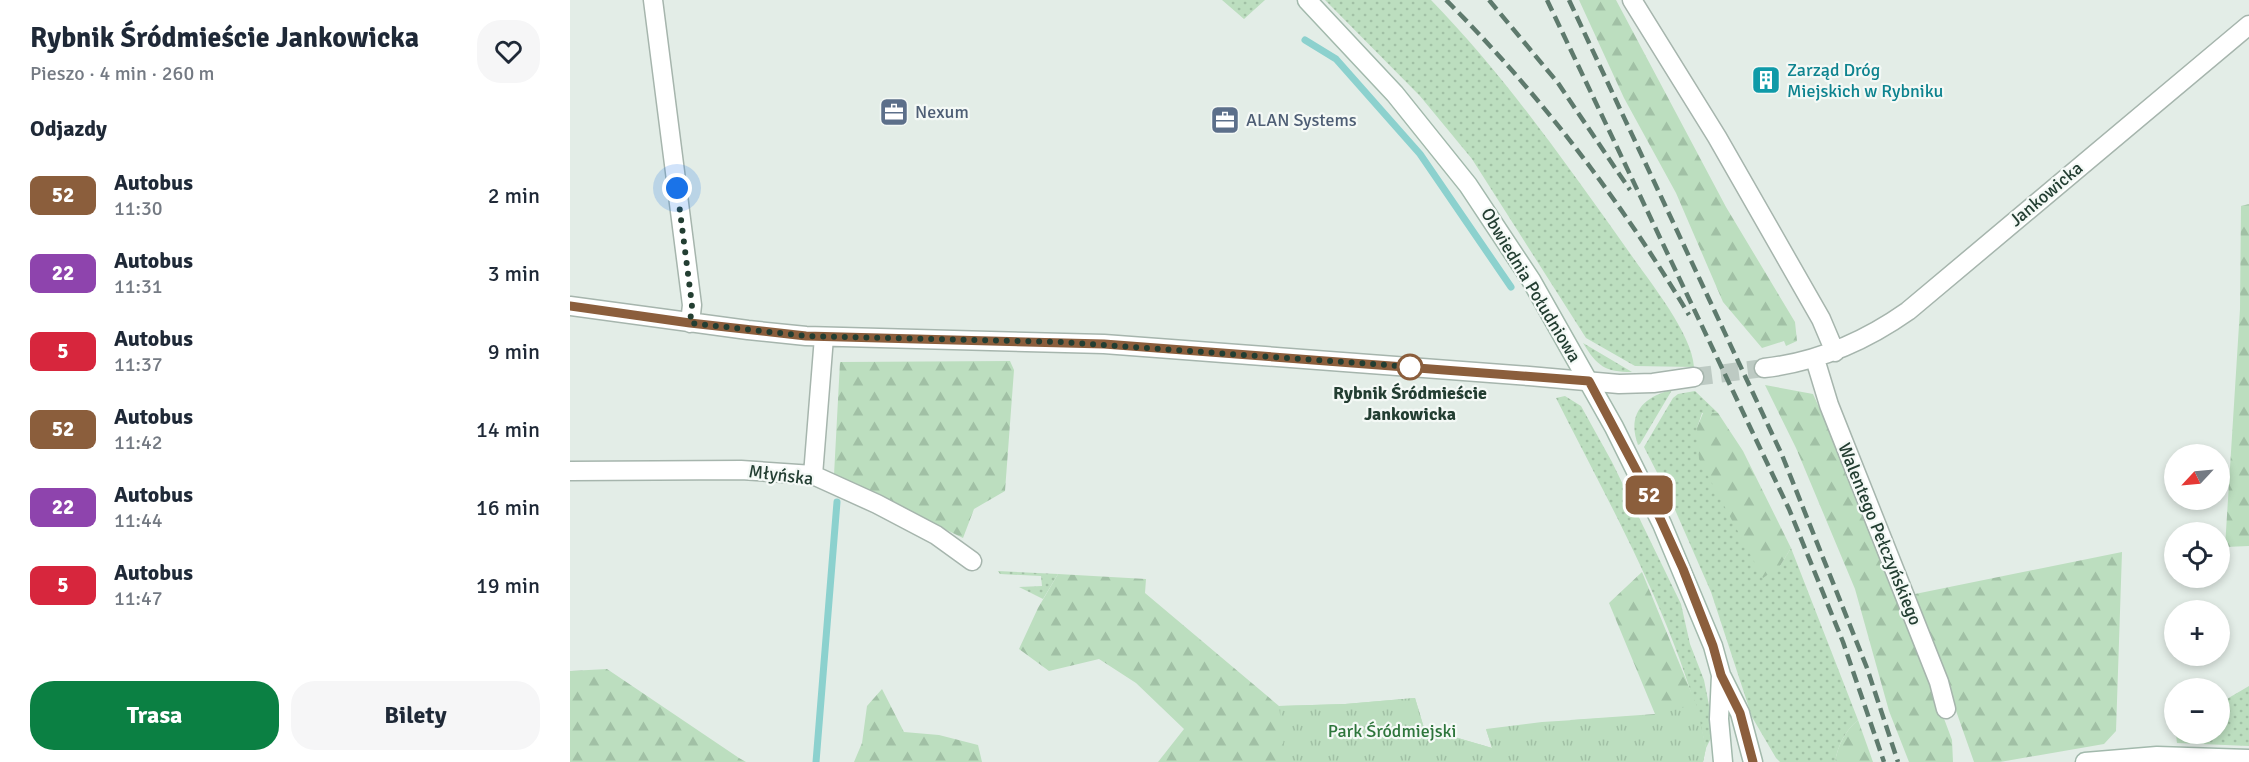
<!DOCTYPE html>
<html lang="pl">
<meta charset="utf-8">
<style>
body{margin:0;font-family:Signika,sans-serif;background:#f6f6f7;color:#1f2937;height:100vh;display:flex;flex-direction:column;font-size:22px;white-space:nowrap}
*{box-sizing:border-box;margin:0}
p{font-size:20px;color:#747a83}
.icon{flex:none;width:33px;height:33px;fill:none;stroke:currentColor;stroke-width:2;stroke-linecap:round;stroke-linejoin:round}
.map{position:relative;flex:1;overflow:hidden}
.sheet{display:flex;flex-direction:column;background:#fff;width:570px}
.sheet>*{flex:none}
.badge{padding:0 12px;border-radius:9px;font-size:21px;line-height:39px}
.needle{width:39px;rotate:244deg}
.fabs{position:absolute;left:1594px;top:444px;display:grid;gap:12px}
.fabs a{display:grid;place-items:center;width:66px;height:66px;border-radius:50%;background:#fff;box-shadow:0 3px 9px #0003;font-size:30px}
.you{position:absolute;width:30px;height:30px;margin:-15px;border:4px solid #fff;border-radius:50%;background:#1a73e8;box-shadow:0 0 0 9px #1a73e833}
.map>.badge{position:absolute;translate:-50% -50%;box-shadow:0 0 0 3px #fff}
h2{padding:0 30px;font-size:22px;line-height:54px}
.round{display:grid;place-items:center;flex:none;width:63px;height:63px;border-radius:24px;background:#f6f6f7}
.head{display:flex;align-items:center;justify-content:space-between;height:102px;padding:0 30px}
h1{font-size:28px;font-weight:800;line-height:45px}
.action{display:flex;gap:12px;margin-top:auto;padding:12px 30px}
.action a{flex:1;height:69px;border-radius:24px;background:#0b8043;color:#fff;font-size:24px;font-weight:800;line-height:69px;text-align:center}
.action a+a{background:#f6f6f7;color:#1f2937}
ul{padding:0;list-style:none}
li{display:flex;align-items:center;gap:18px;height:78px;padding:0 30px}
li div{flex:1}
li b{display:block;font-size:22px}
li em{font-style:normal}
li .badge{min-width:66px;font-weight:700;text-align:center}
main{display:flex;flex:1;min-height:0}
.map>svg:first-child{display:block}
</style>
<main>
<section class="sheet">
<div class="head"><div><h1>Rybnik Śródmieście Jankowicka</h1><p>Pieszo · 4 min · 260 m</p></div><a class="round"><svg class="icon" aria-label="heart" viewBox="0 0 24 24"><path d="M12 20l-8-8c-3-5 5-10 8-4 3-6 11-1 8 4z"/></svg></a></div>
<h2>Odjazdy</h2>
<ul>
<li><span class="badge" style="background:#8b5e3c;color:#fff">52</span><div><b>Autobus</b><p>11:30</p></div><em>2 min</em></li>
<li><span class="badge" style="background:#8e44ad;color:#fff">22</span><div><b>Autobus</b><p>11:31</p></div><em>3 min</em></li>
<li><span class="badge" style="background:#d7263d;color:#fff">5</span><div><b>Autobus</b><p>11:37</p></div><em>9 min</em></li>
<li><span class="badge" style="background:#8b5e3c;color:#fff">52</span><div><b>Autobus</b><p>11:42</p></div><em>14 min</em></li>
<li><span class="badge" style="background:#8e44ad;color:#fff">22</span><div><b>Autobus</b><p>11:44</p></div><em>16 min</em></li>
<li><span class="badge" style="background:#d7263d;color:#fff">5</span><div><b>Autobus</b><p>11:47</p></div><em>19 min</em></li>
</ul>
<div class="action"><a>Trasa</a><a>Bilety</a></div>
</section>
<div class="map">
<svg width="1679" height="762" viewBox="0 0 1679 762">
<defs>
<pattern id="grass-dots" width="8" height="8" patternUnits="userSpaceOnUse" patternTransform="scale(1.5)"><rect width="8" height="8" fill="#bcdebf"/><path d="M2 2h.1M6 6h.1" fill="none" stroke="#a1c0a5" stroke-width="1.8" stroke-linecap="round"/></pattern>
<pattern id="forest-firs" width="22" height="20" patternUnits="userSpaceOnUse" patternTransform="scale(1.5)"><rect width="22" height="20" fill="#bcdebf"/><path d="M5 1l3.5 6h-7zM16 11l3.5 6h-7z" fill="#a1c0a5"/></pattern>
<pattern id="park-tufts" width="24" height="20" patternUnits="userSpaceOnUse" patternTransform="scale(1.5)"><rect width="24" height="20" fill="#bcdebf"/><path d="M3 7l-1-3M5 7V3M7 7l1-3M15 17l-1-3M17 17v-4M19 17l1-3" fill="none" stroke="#a1c0a5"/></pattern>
</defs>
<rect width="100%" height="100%" fill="#e3ede7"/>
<path fill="url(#grass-dots)" d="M652 0H695L674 19Z
M755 0H861C936 77 997 165 1059 252 1079 281 1122 333 1124 367L1065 366 1016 338 902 159 850 96Z
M1013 343 1062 372C1035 372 1027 366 1013 343Z
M1102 390 1070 444 1068 445C1057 415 1072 397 1102 390Z
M1125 391 1148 413H1132L1127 428 1210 566 1221 548 1288 720C1275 731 1268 745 1265 762H1210L1206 758 1182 717 1141 592 1099 496 1074 447 1103 398 1108 394Z
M995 396 1011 406 1042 462 1111 604 1120 644 1134 680 1141 715 1143 734 1136 748C1109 626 1042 509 986 398Z
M428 571 488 574 473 599 449 587 472 586 471 576 430 574Z
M1679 686V746L1607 743 1606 734H1650V703Z"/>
<path fill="url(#forest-firs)" d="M1009 0H1046L1156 207 1225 322 1227 341 1216 346 1214 341 1192 348 1153 302 1106 193 1054 98Z
M1679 204V546L1655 547 1670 309 1671 206Z
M440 361 444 370 435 491 404 509 393 538 264 475 270 362Z
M1195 385 1243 394 1301 523 1382 740 1383 762H1339L1319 711 1285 589 1226 448Z
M1133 413H1148L1173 451 1221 548 1210 566 1193 578 1129 459 1127 428Z
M1552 552 1546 731 1534 744 1430 762H1404L1345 594Z
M1072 572 1126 704 1136 748 1133 762 1013 740 1000 720 1085 714 1039 603Z
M488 574 576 579 575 593 709 706 775 704 845 698 854 728 922 748 916 729 957 762H588L614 729 566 683 529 659 479 671 449 649 468 608Z
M37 669 169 758 176 762H0V671Z
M312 689 334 732 369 735 408 745 412 762H284L292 743 297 706Z
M1288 720 1303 762H1265C1268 745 1275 731 1288 720Z"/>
<path fill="url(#park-tufts)" d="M845 698 854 728 922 748 916 729 972 722 1085 715 1126 704 1136 748 1133 762H716L709 706 775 704Z"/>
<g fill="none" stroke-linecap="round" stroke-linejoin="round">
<path stroke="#8cd1ce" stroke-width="7" d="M735 40 766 59 850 154 941 287
M246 762 267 502"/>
<path stroke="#bdcac3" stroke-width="18" stroke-dasharray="18 9" stroke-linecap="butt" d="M1124 377 1194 368"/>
<g stroke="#a6b5ad" stroke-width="21">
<path id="street" d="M83 0 122 305 120 323
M1062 0 1147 137 1251 319 1265 352
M0 306 178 330 236 336 534 344 959 376 1049 384 1083 383 1124 377
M1245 359 1259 405 1369 682 1376 709
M1194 368C1248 362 1294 342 1338 311L1679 25
M0 471 171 470 243 475 307 504 366 535 402 561
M243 475 254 337"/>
</g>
<g stroke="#a2b9ac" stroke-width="21">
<path id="secondary" d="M737 0 825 94 898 185 961 280 1044 427 1092 524 1143 646 1151 675 1149 719 1153 762
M1152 677 1170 713 1183 762
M1515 762 1587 756 1679 759"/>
</g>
<use href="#street" stroke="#fff" stroke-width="18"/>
<use href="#secondary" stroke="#fff" stroke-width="18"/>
<path stroke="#5e7a6d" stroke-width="4.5" stroke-dasharray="12 6" stroke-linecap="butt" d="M876 0C970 94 1051 201 1119 315
M919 0 988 83 1060 190
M977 0 1219 509 1273 642 1314 762
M999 0 1212 455 1297 668 1328 762"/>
</g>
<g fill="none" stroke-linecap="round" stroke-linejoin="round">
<g stroke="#fff" stroke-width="14">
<path id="line" d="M0 306 120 323 236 336 534 344 1019 381 1078 492 1113 569 1143 646 1151 675 1170 713 1183 762"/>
</g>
<use href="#line" stroke="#8b5e3c" stroke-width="9"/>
<path stroke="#233e32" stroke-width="6" stroke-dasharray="0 10.8" d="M107 188 122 305 120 323 236 336 492 342 844 367H840"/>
</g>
<defs>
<g id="building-square" transform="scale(1.5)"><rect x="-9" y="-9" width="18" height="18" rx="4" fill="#0f9aa8" stroke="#f4f9f6"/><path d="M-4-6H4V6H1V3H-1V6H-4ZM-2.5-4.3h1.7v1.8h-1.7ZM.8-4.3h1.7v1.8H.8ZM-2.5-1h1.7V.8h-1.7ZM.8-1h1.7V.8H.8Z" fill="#fff"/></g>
<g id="office-square" transform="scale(1.5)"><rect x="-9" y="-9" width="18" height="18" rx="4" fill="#5c6f8a" stroke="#f4f9f6"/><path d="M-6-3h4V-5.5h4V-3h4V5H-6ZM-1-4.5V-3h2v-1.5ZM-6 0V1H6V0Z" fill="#fff"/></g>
</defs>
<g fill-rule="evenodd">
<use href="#building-square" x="1196" y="80"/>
<use href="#office-square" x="324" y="112"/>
<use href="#office-square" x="655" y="120"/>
</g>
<circle fill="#fff" stroke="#8b5e3c" stroke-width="3" cx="840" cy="367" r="12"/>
<g text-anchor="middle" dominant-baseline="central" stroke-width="4.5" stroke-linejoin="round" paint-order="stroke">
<g font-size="18" fill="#0d838f" stroke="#f4f9f6" text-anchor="start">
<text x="1217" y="70">Zarząd Dróg<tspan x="1217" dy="21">Miejskich w Rybniku</tspan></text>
</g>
<g font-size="18" fill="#4e5e75" stroke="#f4f9f6" text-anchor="start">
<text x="345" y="112">Nexum</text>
<text x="676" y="120">ALAN Systems</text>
</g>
<g font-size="18" fill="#233e32" stroke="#f4f9f6">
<text transform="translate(1476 194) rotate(-40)">Jankowicka</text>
<text transform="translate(961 285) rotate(59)">Obwiednia Południowa</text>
<text transform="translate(211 475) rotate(7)">Młyńska</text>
<text transform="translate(1310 534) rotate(68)">Walentego Pełczyńskiego</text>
</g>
<g font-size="18" font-weight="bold" fill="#233e32" stroke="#f4f9f6">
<text x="840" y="393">Rybnik Śródmieście<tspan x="840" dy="21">Jankowicka</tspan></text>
</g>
<g font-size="18" fill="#2d753b" stroke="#f4f9f6">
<text x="822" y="731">Park Śródmiejski</text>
</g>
</g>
</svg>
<div class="fabs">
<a><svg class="needle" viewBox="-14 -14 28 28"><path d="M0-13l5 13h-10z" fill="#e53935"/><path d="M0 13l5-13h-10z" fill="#747a83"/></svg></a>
<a><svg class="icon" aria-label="locate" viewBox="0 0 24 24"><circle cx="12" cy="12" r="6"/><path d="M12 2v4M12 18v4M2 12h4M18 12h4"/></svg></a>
<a>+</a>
<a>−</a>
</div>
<div class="you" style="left:107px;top:188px"></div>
<b class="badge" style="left:1079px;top:495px;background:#8b5e3c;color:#fff">52</b>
</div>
</main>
